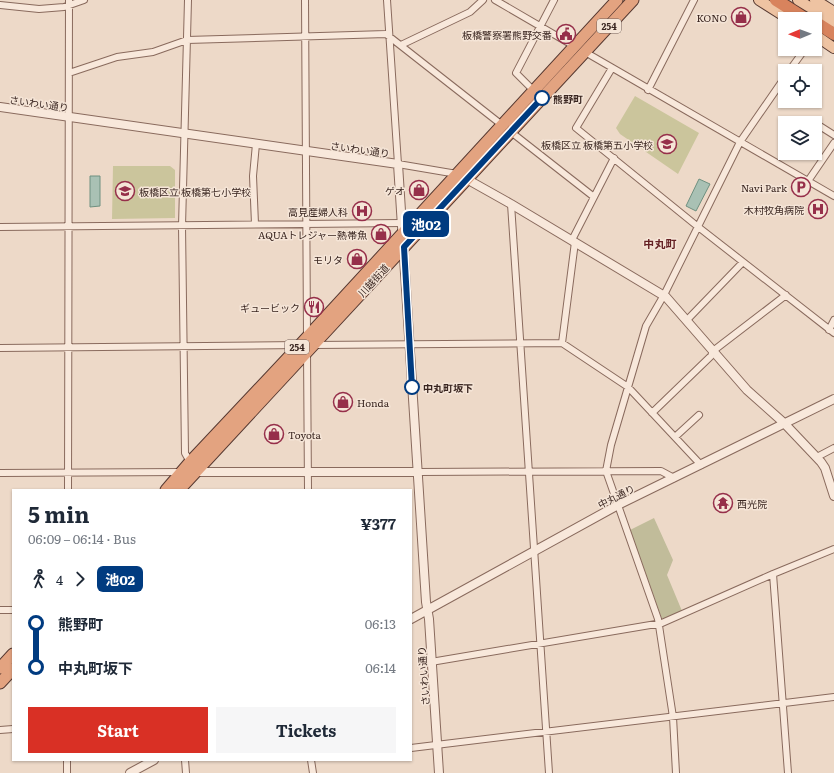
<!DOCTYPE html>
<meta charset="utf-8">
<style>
body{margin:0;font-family:Literata,"Noto Sans JP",serif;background:#f6f6f7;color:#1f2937;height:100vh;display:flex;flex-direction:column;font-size:15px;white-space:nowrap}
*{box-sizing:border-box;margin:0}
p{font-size:13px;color:#747a83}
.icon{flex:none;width:22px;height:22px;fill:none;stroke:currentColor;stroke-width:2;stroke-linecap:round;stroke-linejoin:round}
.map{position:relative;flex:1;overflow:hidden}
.side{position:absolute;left:12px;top:489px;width:400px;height:272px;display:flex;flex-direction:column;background:#fff;border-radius:0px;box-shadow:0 1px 3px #0004}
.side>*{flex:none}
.badge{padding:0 8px;border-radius:6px;font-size:14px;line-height:26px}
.needle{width:26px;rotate:269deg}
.fabs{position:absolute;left:778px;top:12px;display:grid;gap:8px}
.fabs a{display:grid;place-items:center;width:44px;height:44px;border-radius:0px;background:#fff;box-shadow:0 1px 3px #0004;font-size:20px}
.map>.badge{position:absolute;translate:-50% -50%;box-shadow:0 0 0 2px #fff}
.legs{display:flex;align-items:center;gap:6px;height:44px;padding:0 16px;font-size:13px}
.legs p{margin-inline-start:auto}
.summary{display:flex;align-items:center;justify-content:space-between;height:68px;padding:0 16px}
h1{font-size:22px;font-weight:700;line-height:30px}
.primary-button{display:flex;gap:8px;margin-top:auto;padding:8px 16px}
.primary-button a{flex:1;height:46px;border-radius:0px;background:#d93025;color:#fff;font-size:16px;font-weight:700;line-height:46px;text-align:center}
.primary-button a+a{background:#f6f6f7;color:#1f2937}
ul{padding:0 16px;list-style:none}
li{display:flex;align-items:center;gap:14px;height:44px;font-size:15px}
li i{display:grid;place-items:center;width:6px;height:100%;margin:0 5px;background:currentColor}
li i::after{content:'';width:10px;height:10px;margin:-5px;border:3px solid;border-radius:50%;background:#fff}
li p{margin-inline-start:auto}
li:first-child i{background:linear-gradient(#0000 50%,currentColor 0)}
li:last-child i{background:linear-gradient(currentColor 50%,#0000 0)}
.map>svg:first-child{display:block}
</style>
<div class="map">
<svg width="834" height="773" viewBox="0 0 834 773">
<rect width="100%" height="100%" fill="#edd9c8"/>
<path fill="#cbc59c" d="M635 96 699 133 678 174 620 134 616 128Z
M113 166H170L175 170V218L112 219Z"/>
<path fill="#c1bc9a" d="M654 518 673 560 667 575 682 611 662 619 630 530Z"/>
<path fill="#a9c1b4" stroke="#6f9080" d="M90 176H100V206L90 207Z
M699 179 710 184 696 211 686 206Z"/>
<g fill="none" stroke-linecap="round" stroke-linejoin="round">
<g stroke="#896a5d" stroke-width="8">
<path id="minor" d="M188 0 182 226 185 453 190 462V463
M305 0 307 336
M387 0 398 164 457 174
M495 0 574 46
M0 5 39 9 64 7 84 0
M401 45 470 12 483 0
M585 52 834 196
M612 68 576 128 697 226 834 333
M789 71 805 49
M69 73 117 57 153 52 187 40 386 34 502 125
M648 90 694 0
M534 91 516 73 554 0
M815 123 834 135
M511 132 594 197
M808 181 834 143
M511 204 549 773
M255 224 253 176 256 144
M0 227 402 223
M572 240 614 158
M687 320 743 262
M829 330 834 320
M562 343 575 242
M314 345 562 343 628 387 701 465
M0 348 300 345
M307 352 308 490
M652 413 711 356 713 351 786 295
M675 437 699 415
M817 457 834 448
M418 472 661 471 674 478
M0 473 182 472
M68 490 69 0
M773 574 788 773
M0 610H13
M431 662 662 623 773 574 834 549
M0 730 13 729
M411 748 834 697
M185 760 186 773
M311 760 313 773
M67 773V760
M676 773 673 717 658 619 606 471 611 445 646 326 664 295 740 142 785 77"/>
</g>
<g stroke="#896a5d" stroke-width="10">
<path id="tertiary" d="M0 107 398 164 426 602 429 619 439 773
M463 177 511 204 666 297 747 390 784 423 821 462 825 468 834 496
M193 472H418
M411 619 618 505 834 399
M130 773 154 760"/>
</g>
<g stroke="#573931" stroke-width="12">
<path id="primary" d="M759 0 789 19
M798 0 834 22
M815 0 834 12
M815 35 834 48"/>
</g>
<g stroke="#573931" stroke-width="13">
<path id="trunk" d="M166 490 190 462 300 345 617 0
M179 490 633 0
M0 668 13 654
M0 683 13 669"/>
</g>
<g stroke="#573931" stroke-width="14">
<path id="motorway" d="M776 0 806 19
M815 22 834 34"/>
</g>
<use href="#minor" stroke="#f8e8db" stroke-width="6"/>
<use href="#tertiary" stroke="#f8e8db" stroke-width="8"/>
<use href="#primary" stroke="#eec3a2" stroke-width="10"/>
<use href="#trunk" stroke="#e3a380" stroke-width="11"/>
<use href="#motorway" stroke="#d8835d" stroke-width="12"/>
</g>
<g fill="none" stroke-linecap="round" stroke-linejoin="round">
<g stroke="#fff" stroke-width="9">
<path id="line-1" d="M412 387 404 247 542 98"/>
</g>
<use href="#line-1" stroke="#003b80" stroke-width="6"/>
</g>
<defs>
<g id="shop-ring" transform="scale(1)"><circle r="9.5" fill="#f5e5d7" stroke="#962f4a" stroke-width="1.5"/><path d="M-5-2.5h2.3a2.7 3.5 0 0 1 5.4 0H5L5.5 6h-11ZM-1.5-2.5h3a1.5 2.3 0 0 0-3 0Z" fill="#962f4a"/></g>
<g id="civic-ring" transform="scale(1)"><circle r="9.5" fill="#f5e5d7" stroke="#962f4a" stroke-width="1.5"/><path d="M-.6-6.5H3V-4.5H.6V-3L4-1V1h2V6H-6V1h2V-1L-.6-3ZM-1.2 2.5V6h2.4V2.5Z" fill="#962f4a"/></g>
<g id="school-ring" transform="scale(1)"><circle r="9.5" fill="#f5e5d7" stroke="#962f4a" stroke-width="1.5"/><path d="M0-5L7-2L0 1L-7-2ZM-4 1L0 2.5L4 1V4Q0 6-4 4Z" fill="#962f4a"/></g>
<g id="parking-ring" transform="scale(1)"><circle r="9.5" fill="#f5e5d7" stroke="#962f4a" stroke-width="1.5"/><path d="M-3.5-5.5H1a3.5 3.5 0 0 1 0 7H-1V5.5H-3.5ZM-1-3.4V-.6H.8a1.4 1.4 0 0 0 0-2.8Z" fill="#962f4a"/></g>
<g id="hospital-ring" transform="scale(1)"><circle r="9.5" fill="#f5e5d7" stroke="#962f4a" stroke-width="1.5"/><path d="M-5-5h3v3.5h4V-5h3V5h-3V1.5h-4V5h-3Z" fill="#962f4a"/></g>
<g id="restaurant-ring" transform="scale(1)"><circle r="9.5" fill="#f5e5d7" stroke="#962f4a" stroke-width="1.5"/><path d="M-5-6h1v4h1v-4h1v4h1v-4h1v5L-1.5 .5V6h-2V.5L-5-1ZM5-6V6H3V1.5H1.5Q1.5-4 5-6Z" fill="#962f4a"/></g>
<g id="temple-ring" transform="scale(1)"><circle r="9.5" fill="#f5e5d7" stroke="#962f4a" stroke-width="1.5"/><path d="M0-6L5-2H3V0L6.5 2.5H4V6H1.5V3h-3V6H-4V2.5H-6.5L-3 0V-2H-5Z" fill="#962f4a"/></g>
</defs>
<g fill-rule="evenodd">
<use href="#shop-ring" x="741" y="17"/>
<use href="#civic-ring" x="566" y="34"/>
<use href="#school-ring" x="667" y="144"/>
<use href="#parking-ring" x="801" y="187"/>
<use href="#shop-ring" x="419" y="190"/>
<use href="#school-ring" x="125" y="191"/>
<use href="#hospital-ring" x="818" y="209"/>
<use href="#hospital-ring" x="362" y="211"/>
<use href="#shop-ring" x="381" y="234"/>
<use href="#shop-ring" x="357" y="259"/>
<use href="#restaurant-ring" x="314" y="307"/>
<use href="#shop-ring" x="343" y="402"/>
<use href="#shop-ring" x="274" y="434"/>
<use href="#temple-ring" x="723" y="503"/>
</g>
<g fill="#fff" stroke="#003b80" stroke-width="2">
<circle cx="542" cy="98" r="7"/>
<circle cx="412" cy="387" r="7"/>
</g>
<g text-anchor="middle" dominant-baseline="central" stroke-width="3" stroke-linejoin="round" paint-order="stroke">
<g fill="#f5e5d7" stroke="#725f58" stroke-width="1">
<rect x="597" y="19" width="24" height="14" rx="3"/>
<rect x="285" y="340" width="24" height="14" rx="3"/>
</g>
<g font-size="9" font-weight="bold" fill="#3a2621">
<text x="609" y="26">254</text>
<text x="297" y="347">254</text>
</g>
<g font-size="10" fill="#3a2621" stroke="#f5e5d7" text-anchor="end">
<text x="727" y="17">KONO</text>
<text x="552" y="34">板橋警察署熊野交番</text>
<text x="653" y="144">板橋区立 板橋第五小学校</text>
<text x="787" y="187">Navi Park</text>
<text x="405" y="190">ゲオ</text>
<text x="139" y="191" text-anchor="start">板橋区立 板橋第七小学校</text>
<text x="804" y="209">木村牧角病院</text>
<text x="348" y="211">高見産婦人科</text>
<text x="367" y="234">AQUAトレジャー熱帯魚</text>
<text x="343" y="259">モリタ</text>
<text x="300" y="307">ギュービック</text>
<text x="357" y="402" text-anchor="start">Honda</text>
<text x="288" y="434" text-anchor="start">Toyota</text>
<text x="737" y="503" text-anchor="start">西光院</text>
</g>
<g font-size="10" font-weight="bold" fill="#3a2621" stroke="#f5e5d7" text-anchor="start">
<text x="553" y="98">熊野町</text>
<text x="423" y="387">中丸町坂下</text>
</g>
<g font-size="10" fill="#3a2621" stroke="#f5e5d7">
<text transform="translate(39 103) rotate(8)">さいわい通り</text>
<text transform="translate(360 149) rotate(8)">さいわい通り</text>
<text transform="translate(373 280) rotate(-47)">川越街道</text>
<text transform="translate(616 496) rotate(-27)">中丸通り</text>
<text transform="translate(423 676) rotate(-94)">さいわい通り</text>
</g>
<g font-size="11" font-weight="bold" fill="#652124" stroke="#f5e5d7">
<text x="660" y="243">中丸町</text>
</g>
</g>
</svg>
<div class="fabs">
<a><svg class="needle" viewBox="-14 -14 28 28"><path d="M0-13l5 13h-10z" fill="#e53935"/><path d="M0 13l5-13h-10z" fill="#747a83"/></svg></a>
<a><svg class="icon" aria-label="locate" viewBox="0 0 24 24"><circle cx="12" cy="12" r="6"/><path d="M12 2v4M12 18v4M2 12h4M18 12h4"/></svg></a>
<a><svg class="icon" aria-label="layers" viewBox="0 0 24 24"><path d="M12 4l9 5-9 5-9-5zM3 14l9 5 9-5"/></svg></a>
</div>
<b class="badge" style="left:426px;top:224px;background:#003b80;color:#fff">池02</b>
<section class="side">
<div class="summary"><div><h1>5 min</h1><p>06:09 – 06:14 · Bus</p></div><b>¥377</b></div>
<div class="legs"><svg class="icon" aria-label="walk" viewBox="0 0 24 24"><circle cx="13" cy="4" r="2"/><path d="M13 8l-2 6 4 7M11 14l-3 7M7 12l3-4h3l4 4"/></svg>4<svg class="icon" aria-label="forward" viewBox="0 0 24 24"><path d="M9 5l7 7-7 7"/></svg><b class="badge" style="background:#003b80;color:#fff">池02</b></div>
<ul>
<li><i style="color:#003b80"></i><b>熊野町</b><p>06:13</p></li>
<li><i style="color:#003b80"></i><b>中丸町坂下</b><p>06:14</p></li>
</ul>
<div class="primary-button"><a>Start</a><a>Tickets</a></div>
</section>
</div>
